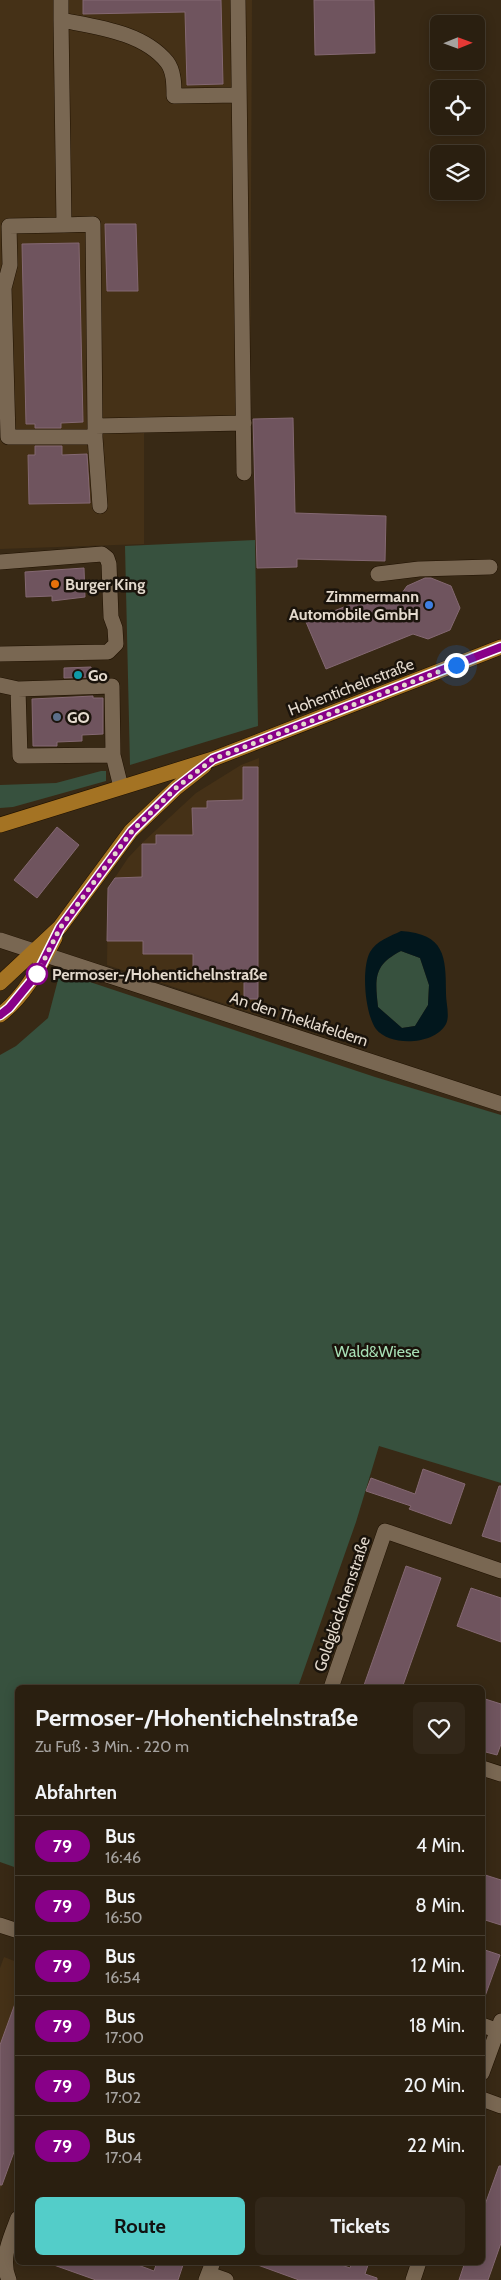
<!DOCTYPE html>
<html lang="de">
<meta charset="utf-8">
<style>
body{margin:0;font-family:Cabin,sans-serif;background:#322719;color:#f1f3f6;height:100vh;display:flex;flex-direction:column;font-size:19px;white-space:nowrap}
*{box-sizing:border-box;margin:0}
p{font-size:16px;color:#a5a29f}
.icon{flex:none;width:28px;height:28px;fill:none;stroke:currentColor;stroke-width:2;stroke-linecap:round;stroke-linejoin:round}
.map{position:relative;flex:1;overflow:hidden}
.side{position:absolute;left:15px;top:1685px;width:470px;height:580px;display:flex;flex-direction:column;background:#2a1f10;border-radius:8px;box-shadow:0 2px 12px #0003,0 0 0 1px #463d30}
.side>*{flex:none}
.badge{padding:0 10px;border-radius:16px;font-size:18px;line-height:32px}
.needle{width:32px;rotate:89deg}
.fabs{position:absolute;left:430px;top:15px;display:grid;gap:10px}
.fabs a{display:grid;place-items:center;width:55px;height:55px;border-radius:8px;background:#2a1f10;box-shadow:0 2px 12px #0003,0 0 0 1px #463d30;font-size:25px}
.you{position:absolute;width:25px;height:25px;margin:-12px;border:4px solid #fff;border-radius:50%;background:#1a73e8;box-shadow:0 0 0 8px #1a73e833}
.map>.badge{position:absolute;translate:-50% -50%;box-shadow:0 0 0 2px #fff}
h2{padding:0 20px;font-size:19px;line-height:45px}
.round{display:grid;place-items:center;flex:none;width:52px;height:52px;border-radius:8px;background:#322719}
.summary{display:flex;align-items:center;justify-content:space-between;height:85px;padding:0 20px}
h1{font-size:24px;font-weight:700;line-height:38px}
.primary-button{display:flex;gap:10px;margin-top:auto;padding:10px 20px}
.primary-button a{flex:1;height:58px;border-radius:8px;background:#53cdc9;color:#111;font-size:20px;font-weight:700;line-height:58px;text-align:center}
.primary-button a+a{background:#322719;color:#f1f3f6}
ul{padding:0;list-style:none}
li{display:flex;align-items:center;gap:15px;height:60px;padding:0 20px;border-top:1px solid #463d30}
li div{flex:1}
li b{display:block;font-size:19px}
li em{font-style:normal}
li .badge{min-width:55px;font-weight:700;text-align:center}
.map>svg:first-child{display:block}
</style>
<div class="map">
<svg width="501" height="2280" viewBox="0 0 501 2280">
<rect width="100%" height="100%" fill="#382915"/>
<path fill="#453117" d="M0 0H252L250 425 144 432V544L0 549Z
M259 758 258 1015 107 965 108 888 128 858 142 843 196 793 241 765Z
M4 1957 17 1962 18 2141 0 2190V1968Z"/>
<path fill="#37513e" d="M255 540 258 726 130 765 125 546Z
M101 771H106V781L13 807 0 808V785L56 783Z
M401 951 420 958 429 985 428 1005 415 1026 402 1028 378 1007C375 979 373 965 401 951Z
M60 972 375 1077 501 1115V1483L379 1446 356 1522 298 1687 18 1688 17 1868 0 1862V1055L16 1046 48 1018Z"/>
<path fill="#02171d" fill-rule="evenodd" d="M401 931C445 934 446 956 446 994 446 1003 450 1016 446 1024 435 1045 390 1047 376 1029 365 1014 361 969 370 952 376 941 391 936 401 931ZM401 951 420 958 429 985 428 1005 415 1026 402 1028 378 1007C375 979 373 965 401 951Z"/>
<path fill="#6f545e" stroke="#846872" d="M83 0H221L223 84 187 85 185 12 83 14Z
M314 0H374L375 53 315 55Z
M105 224H136L138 291H107Z
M79 243 83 422 61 423V428H35V424H26L22 244Z
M293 418 295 513 386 516 385 561 297 559V567L257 568 253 419Z
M35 446H62V455L87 454 90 503 29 504 28 455H35Z
M84 568 85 597 52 601V596L26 597 25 572Z
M425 578H431L451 586 460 608 450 630 428 639 413 634 326 669 306 622 382 592 394 597 402 593 407 586Z
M91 667 92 677 64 678V668Z
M93 696V698H103V734L82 735V741L57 742V746H33L32 699Z
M243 767H258V999H244V977H193V954H143V941H107L108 888 115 878 142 877V844H156V835H193L192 808H207V801L243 800Z
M57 827 79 845 37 898 14 880Z
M423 1469 465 1484 451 1524 409 1509 411 1506 366 1491 371 1478 415 1494Z
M499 1486H501V1542L482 1536Z
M406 1566 441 1578 402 1688H363Z
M471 1588 501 1598V1642L457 1626Z
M482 1698 501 1704V1744L497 1755 482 1751Z
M482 1874 501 1880V1925L482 1919Z
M482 1949 500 1955 484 1999H482Z
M16 2001 18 2002V2141L2 2185H0V2045Z
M499 2166H501V2243L488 2280H459L465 2262H482V2213Z
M52 2262H130L154 2271 157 2262H184L178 2280H96L51 2264Z
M255 2262H333L350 2268 352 2262H369L365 2274 377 2278V2280H299L255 2264Z"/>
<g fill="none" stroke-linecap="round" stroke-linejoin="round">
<g stroke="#1f1101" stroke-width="16">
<path id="minor" d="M61 0V20C96 27 143 32 167 62 174 71 174 85 174 96L239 95
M238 0 244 473
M61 20 64 225 93 224 95 426 244 423
M64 225 9 226 10 265 4 288 8 437H95V426
M95 437 100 506
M0 562 102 554 107 558 109 564 111 617 115 628 116 644 108 652 0 654
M378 574 419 569 490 567
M0 685 18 689 112 686 113 755 121 787
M18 689 20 756 113 755
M0 940 501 1104
M331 1688 385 1531 501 1571
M482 1768 501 1774
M0 1925 18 1931
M482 2025 501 2032
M482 2073 501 2021
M482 2099 501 2106
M209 2274 226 2280
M9 2280C0 2259 10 2239 18 2218
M206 2280 213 2262
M413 2280 419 2262"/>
</g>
<g stroke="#1f1101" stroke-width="16">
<path id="major" d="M0 825 213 759 501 647
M0 983 60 927 131 831 176 788 204 766
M0 1015C26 995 40 966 55 938"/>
</g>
<use href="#minor" stroke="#796752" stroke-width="15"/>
<use href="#major" stroke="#a47323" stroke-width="15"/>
</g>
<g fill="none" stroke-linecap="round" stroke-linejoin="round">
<g stroke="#fff" stroke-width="11">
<path id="line" d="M0 1015 9 1008 37 974 60 928 132 831 176 788 213 759 501 647"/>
</g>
<use href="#line" stroke="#808" stroke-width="8"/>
<path stroke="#e4dace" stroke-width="5" stroke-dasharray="0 9" d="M37 974 60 928 132 831 176 788 213 759 456 665"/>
</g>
<circle fill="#e8710a" stroke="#1a130b" stroke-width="2" cx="55" cy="584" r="5"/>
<circle fill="#3f7fe0" stroke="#1a130b" stroke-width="2" cx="429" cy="605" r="5"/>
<circle fill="#0f9aa8" stroke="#1a130b" stroke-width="2" cx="78" cy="675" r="5"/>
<circle fill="#5c6f8a" stroke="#1a130b" stroke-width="2" cx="57" cy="717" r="5"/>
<circle fill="#fff" stroke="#808" stroke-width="2.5" cx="37" cy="974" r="10"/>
<g text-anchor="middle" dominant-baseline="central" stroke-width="5" stroke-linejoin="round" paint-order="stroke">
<g font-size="16" font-weight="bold" fill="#e4dace" stroke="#1a130b" text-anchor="start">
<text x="65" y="584">Burger King</text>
<text x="419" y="596" text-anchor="end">Zimmermann<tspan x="419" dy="18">Automobile GmbH</tspan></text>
<text x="88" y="675">Go</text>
<text x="67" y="717">GO</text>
</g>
<g font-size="16" fill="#e4dace" stroke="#1a130b">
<text transform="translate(351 687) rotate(-21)">Hohentichelnstraße</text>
<text transform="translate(299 1019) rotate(18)">An den Theklafeldern</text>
<text transform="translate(342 1604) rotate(-71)">Goldglöckchenstraße</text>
</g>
<g font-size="16" font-weight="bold" fill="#e4dace" stroke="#1a130b" text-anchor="start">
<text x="52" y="974">Permoser-/Hohentichelnstraße</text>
</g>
<g font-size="16" fill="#a7dfb5" stroke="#1a130b">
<text x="377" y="1351">Wald&amp;Wiese</text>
</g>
</g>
</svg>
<div class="fabs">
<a><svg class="needle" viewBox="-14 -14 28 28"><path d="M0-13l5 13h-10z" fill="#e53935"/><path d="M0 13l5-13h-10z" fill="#a5a29f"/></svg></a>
<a><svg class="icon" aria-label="locate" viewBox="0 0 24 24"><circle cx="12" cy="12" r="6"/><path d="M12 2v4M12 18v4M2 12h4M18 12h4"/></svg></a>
<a><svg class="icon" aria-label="layers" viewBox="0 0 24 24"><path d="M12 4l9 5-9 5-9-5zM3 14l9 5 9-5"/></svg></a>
</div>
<div class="you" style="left:456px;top:665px"></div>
<section class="side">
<div class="summary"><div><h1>Permoser-/Hohentichelnstraße</h1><p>Zu Fuß · 3 Min. · 220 m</p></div><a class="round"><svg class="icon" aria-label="heart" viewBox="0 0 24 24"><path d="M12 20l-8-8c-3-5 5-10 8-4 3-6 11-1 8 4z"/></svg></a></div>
<h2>Abfahrten</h2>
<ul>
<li><span class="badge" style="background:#808;color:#fff">79</span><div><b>Bus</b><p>16:46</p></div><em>4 Min.</em></li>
<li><span class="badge" style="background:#808;color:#fff">79</span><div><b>Bus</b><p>16:50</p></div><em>8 Min.</em></li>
<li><span class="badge" style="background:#808;color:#fff">79</span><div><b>Bus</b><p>16:54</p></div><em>12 Min.</em></li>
<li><span class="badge" style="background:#808;color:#fff">79</span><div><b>Bus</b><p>17:00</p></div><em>18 Min.</em></li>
<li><span class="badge" style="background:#808;color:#fff">79</span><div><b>Bus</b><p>17:02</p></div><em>20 Min.</em></li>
<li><span class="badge" style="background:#808;color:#fff">79</span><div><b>Bus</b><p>17:04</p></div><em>22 Min.</em></li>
</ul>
<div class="primary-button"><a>Route</a><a>Tickets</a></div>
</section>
</div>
